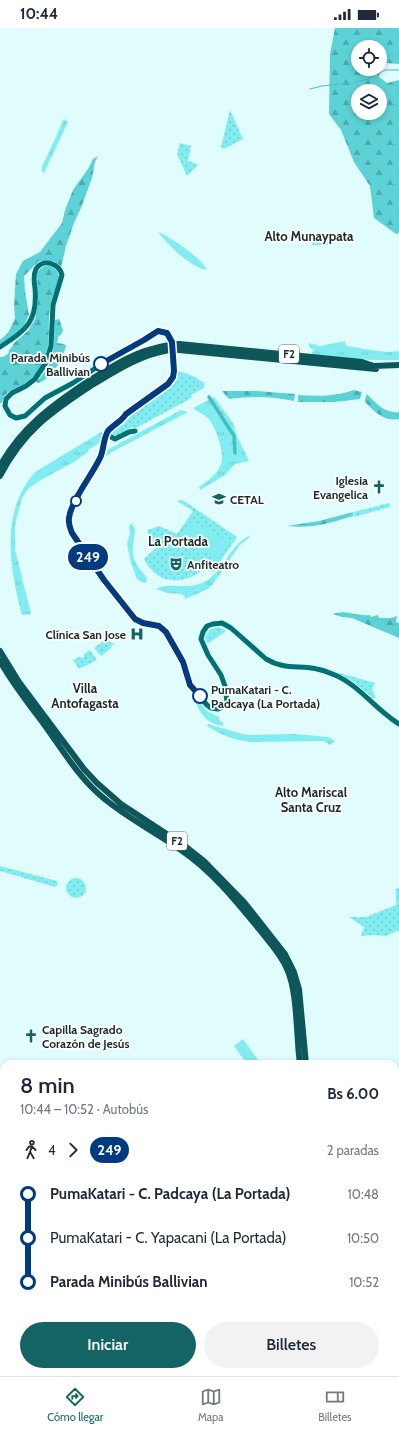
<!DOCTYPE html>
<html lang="es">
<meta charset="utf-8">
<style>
body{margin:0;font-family:Cabin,sans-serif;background:#f2f2f3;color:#1f2937;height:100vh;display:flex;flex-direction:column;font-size:15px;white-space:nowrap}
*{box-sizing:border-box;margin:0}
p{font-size:13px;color:#747a83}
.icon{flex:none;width:22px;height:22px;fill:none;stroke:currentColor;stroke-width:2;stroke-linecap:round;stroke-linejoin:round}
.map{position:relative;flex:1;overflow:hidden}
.details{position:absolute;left:0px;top:1032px;width:399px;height:316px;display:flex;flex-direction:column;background:#fff;border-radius:12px 12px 0 0;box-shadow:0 2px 6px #0003}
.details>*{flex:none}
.badge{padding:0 8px;border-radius:13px;font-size:14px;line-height:26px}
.tools{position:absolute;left:351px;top:12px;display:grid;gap:8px}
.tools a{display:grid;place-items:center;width:36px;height:36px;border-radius:50%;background:#fff;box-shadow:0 2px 6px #0003;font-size:20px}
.map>.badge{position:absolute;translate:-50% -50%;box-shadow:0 0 0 2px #fff}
.legs{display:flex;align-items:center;gap:6px;height:44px;padding:0 20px;font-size:13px}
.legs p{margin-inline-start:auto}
.headline{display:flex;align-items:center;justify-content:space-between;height:68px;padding:0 20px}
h1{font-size:22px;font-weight:600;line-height:30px}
.cta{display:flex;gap:8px;margin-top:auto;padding:8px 20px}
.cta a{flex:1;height:46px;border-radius:24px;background:#146466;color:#fff;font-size:16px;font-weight:600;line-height:46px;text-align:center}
.cta a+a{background:#f2f2f3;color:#1f2937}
ul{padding:0 20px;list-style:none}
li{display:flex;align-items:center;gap:14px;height:44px;font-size:15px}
li i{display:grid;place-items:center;width:6px;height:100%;margin:0 5px;background:currentColor}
li i::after{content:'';width:10px;height:10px;margin:-5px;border:3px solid;border-radius:50%;background:#fff}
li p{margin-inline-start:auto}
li:first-child i{background:linear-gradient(#0000 50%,currentColor 0)}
li:last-child i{background:linear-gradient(currentColor 50%,#0000 0)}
.status{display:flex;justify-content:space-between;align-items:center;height:28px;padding:0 20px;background:#fff;direction:ltr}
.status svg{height:11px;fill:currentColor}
.tabs{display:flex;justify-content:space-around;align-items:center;height:56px;border-top:1px solid #e0e1e3;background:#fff;font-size:11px;color:#747a83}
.tabs a{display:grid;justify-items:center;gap:2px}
.tabs .active{color:#146466}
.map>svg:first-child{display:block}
</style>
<div class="status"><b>10:44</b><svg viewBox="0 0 49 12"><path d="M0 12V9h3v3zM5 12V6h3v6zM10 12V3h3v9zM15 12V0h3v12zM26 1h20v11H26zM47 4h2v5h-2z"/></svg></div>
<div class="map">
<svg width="399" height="1348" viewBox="0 0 399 1348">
<defs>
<pattern id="grass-tufts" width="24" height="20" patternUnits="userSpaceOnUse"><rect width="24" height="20" fill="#82edf0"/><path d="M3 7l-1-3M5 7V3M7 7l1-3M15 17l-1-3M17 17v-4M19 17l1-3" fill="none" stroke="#70ccce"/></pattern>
<pattern id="forest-firs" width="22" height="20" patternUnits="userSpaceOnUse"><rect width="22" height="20" fill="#5cd2d6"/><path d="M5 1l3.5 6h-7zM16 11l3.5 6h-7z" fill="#4babae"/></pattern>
<pattern id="park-dots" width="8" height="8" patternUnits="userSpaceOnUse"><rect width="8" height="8" fill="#82edf0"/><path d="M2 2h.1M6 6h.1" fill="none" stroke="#70ccce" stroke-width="1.8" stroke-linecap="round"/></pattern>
</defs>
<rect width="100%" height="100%" fill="#e0fcfd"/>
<path fill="url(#grass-tufts)" d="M64 91 68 94 44 145 42 144V139Z
M158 204C168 207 204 232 207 242 191 240 168 217 158 204Z
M345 313V317C348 319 385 324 389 324 393 324 396 323 399 323V332C369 333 341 330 312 326L313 321 310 320 308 315 320 318Z
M214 369 233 395 237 408 249 433 235 436 225 447 200 462 199 459C207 453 217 447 221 436 225 425 216 401 209 391 205 387 198 384 193 380Z
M181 382 188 384 112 424 105 429 107 422Z
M108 400 101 414 88 422V424L74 434 39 453 28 461 22 470 15 497V521L31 586 22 587C9 538 0 484 35 444Z
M131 495 135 500C135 507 133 513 133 519 131 532 140 541 147 550L146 555 142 554 137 551 131 535 127 516 130 505 129 499Z
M249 508 250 509 240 517 213 556 208 561 185 571 184 567H182L181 566 167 565 156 561C168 553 187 563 204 554 225 543 228 518 249 508Z
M194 667 207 683 219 689V692L223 695V698C205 695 198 684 194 667Z
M208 696 246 707 296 706 328 709 332 711 335 713 330 717 324 713 250 714C234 712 221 707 207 698Z
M0 1330 4 1333V1344H37L33 1348H0Z"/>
<path fill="url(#forest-firs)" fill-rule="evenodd" d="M335 0H399V36L386 35 381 40 379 49 387 55 399 52V205L396 206 374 190 370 158 354 134 341 102 329 86 330 26ZM358 19H380V41H358ZM358 63H380V85H358Z
M98 128 95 134 92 150 81 180 74 195 66 218 62 236 61 238 53 233H39L24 248 25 263 29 287 24 297 15 307 0 316V312L8 305 15 290 14 278 16 246 23 233 40 224 62 195 65 182 73 162 88 141 93 131Z
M44 238C52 237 58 241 59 249 57 259 52 268 50 279 47 297 52 319 43 336 38 345 32 351 24 356 14 362 4 363 2 375H0V329H3L8 326 9 322 12 319 14 315 28 303 35 291 38 274 37 244Z
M59 291 63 302 61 307H59L57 315 64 316 66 318C63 330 51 352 38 355L36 354C57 333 53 319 55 292Z
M354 362 362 364 360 371 334 374H298V367C319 368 334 369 354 362Z
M222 363H257L295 366 294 373C269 368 254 368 229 371Z
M367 366C376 375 385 386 399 384V391C384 394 375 384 365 374V371Z
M353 484V488C331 495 310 501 287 498L319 493Z
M342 584C352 585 360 588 370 587L371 589 378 587 379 590H391L397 588 396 594 399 595V610L352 590 342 589 333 586Z"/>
<path fill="url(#park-dots)" d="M230 82 243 111 224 121 221 119Z
M180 115 191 118 188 133 197 136 198 137 187 148 177 126Z
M179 343 195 349 204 355V360L191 367 192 369 188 372 136 400 133 399 116 408 111 407V404L126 392 127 390 172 358Z
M180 472 184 473 237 509 213 544 204 541C183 558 157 557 144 531L156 520V518L148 510V502L159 498 177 506 193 483 177 473Z
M389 475 390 479 354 489V484Z
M219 599 226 603 209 615H207L205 610C207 603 211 600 219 599Z
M105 612 115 616 112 617 111 620 101 628 94 620Z
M90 622 97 632 79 641 73 632 79 629 84 630V626Z
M336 644 375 655 372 661 376 670H373L352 653Z
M0 838 57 853 58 857 55 859 0 843Z
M66 860a10 10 0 1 1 20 0a10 10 0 1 1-20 0Z
M399 860V902L386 908 373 907 361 908 364 899 349 889H366L396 877C397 873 395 868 396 861Z"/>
<path fill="#82edf0" d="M312 207H329L328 217H312Z
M192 492 228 514 217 532 181 510Z
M243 1011 261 1036H247L234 1018Z"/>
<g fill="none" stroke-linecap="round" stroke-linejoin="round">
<path stroke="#46bfc3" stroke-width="1" d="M355 54 368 51 385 42H399
M310 61 322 58 350 55"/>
<path stroke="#46bfc3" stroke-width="3.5" d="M209 369 234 408 235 425"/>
<path stroke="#017174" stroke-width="5" d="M0 319C26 302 38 294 35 260 34 254 33 247 36 241 43 230 59 235 62 247L53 277 51 318 47 333 35 351 26 358 12 365 6 371 5 378 10 387 16 390 25 388 45 370 73 355 117 326 144 312 158 303 167 305 172 314 173 346 172 351 168 356 126 386 107 405 99 432 70 485 69 495 72 505 104 552 137 593 143 595 159 598 166 604 183 634 190 657 194 662 207 677 211 680 218 681 225 678 227 674 225 658 221 647 208 627 201 611 203 604 207 598 213 596 222 595 231 600 266 631C284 642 299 637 317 641 323 642 330 645 335 647 360 658 376 682 399 696
M108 403 109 408 115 411 129 404 135 403
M244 1348 247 1344
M252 1348 255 1344"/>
<path stroke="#0d5659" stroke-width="6" d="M179 316 362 334 374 338 399 337
M179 322 376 341
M0 438C21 400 51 378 87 354 115 336 135 323 169 317
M0 448C23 403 51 384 92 357 117 342 140 327 169 322
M0 623 19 654 84 741 97 755 121 776 185 818 204 833 244 874 285 926 294 944 299 961 306 1036
M0 633C12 655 28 675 43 695 62 721 80 752 106 772 129 791 157 805 181 822 212 843 236 873 259 901 269 914 281 926 287 941 298 965 296 1008 300 1036
M0 1122 4 1123
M0 1131 4 1132
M282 1348 284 1344
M290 1348 291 1344"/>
<path stroke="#0d5659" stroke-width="6" d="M169 317 179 316
M169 322H179"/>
</g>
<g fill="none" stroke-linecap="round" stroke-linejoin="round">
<g stroke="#fff" stroke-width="9">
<path id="line-1" d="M101 336 144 312 158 303 167 305 172 314 174 343 173 349 168 356 126 386C121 394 113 397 108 403 103 411 104 422 100 430 92 447 71 473 69 490 68 496 70 500 72 505L104 552 135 591 143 595 159 598 166 604 183 634 190 657 200 668"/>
</g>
<use href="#line-1" stroke="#003b80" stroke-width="6"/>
</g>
<defs>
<g id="church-bare" transform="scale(1.08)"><path d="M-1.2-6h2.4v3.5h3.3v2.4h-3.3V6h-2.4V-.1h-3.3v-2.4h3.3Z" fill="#146466" stroke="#fff" stroke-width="2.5" paint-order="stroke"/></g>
<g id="university-bare" transform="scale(1.08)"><path d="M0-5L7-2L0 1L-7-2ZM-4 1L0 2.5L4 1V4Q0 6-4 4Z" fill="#146466" stroke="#fff" stroke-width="2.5" paint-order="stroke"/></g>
<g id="theatre-bare" transform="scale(1.08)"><path d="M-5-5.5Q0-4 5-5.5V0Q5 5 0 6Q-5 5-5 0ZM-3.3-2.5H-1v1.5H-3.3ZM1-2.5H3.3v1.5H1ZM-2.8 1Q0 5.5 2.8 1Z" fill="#146466" stroke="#fff" stroke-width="2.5" paint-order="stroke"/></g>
<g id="hospital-bare" transform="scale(1.08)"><path d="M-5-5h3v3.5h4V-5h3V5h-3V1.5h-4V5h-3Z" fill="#146466" stroke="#fff" stroke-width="2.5" paint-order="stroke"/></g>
</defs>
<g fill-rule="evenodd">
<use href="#church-bare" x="379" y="459"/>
<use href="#university-bare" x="219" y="471"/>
<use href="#theatre-bare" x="176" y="536"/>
<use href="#hospital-bare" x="137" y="606"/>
<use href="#church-bare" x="31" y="1008"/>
</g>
<g fill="#fff" stroke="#003b80" stroke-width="2">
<circle cx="101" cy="336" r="7"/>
<circle cx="76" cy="473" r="5"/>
<circle cx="200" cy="668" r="7"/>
</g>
<g text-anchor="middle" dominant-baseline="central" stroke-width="3.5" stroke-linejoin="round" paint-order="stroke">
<g fill="#fff" stroke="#5f6c6d" stroke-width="1">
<rect x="279" y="317" width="20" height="18" rx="3"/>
<rect x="167" y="804" width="20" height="18" rx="3"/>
</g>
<g font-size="11" font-weight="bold" fill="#1a2d2e">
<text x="289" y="326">F2</text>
<text x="177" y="813">F2</text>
</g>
<g font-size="12" font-weight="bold" fill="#1a2d2e" stroke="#fff" text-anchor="end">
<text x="90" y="329">Parada Minibús<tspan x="90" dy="14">Ballivian</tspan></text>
<text x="211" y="661" text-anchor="start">PumaKatari - C.<tspan x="211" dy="14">Padcaya (La Portada)</tspan></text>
</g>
<g font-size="12" font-weight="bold" fill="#1a2d2e" stroke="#fff" text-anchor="start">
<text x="368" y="452" text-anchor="end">Iglesia<tspan x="368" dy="14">Evangelica</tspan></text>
<text x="230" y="471">CETAL</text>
<text x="187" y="536">Anfiteatro</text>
<text x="126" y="606" text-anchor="end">Clínica San Jose</text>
<text x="42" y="1001">Capilla Sagrado<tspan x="42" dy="14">Corazón de Jesús</tspan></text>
</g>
<g font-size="13" font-weight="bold" fill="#1a2d2e" stroke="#fff">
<text x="309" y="208">Alto Munaypata</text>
<text x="178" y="513">La Portada</text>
<text x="85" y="660">Villa<tspan x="85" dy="15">Antofagasta</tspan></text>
<text x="311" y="764">Alto Mariscal<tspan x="311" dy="15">Santa Cruz</tspan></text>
</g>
</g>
</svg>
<div class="tools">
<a><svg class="icon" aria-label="locate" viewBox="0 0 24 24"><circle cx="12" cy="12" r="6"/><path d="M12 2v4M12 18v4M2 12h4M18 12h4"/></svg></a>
<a><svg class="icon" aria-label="layers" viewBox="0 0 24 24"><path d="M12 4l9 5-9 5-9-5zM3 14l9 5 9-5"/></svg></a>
</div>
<b class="badge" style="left:88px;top:529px;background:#003b80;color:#fff">249</b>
<section class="details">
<div class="headline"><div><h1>8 min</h1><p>10:44 – 10:52 · Autobús</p></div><b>Bs 6.00</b></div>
<div class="legs"><svg class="icon" aria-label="walk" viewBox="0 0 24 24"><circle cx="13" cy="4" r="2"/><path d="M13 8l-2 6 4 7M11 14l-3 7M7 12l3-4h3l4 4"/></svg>4<svg class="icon" aria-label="forward" viewBox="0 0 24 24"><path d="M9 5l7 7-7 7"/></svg><b class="badge" style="background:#003b80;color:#fff">249</b><p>2 paradas</p></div>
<ul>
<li><i style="color:#003b80"></i><b>PumaKatari - C. Padcaya (La Portada)</b><p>10:48</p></li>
<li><i style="color:#003b80"></i><span>PumaKatari - C. Yapacani (La Portada)</span><p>10:50</p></li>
<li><i style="color:#003b80"></i><b>Parada Minibús Ballivian</b><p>10:52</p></li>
</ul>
<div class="cta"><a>Iniciar</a><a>Billetes</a></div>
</section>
</div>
<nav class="tabs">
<a class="active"><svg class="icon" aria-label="directions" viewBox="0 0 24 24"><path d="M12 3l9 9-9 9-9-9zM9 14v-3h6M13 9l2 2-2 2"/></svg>Cómo llegar</a>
<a><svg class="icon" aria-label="map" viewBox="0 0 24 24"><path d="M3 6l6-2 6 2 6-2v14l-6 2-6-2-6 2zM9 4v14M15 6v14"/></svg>Mapa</a>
<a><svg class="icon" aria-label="tickets" viewBox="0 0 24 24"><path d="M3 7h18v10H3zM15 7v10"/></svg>Billetes</a>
</nav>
